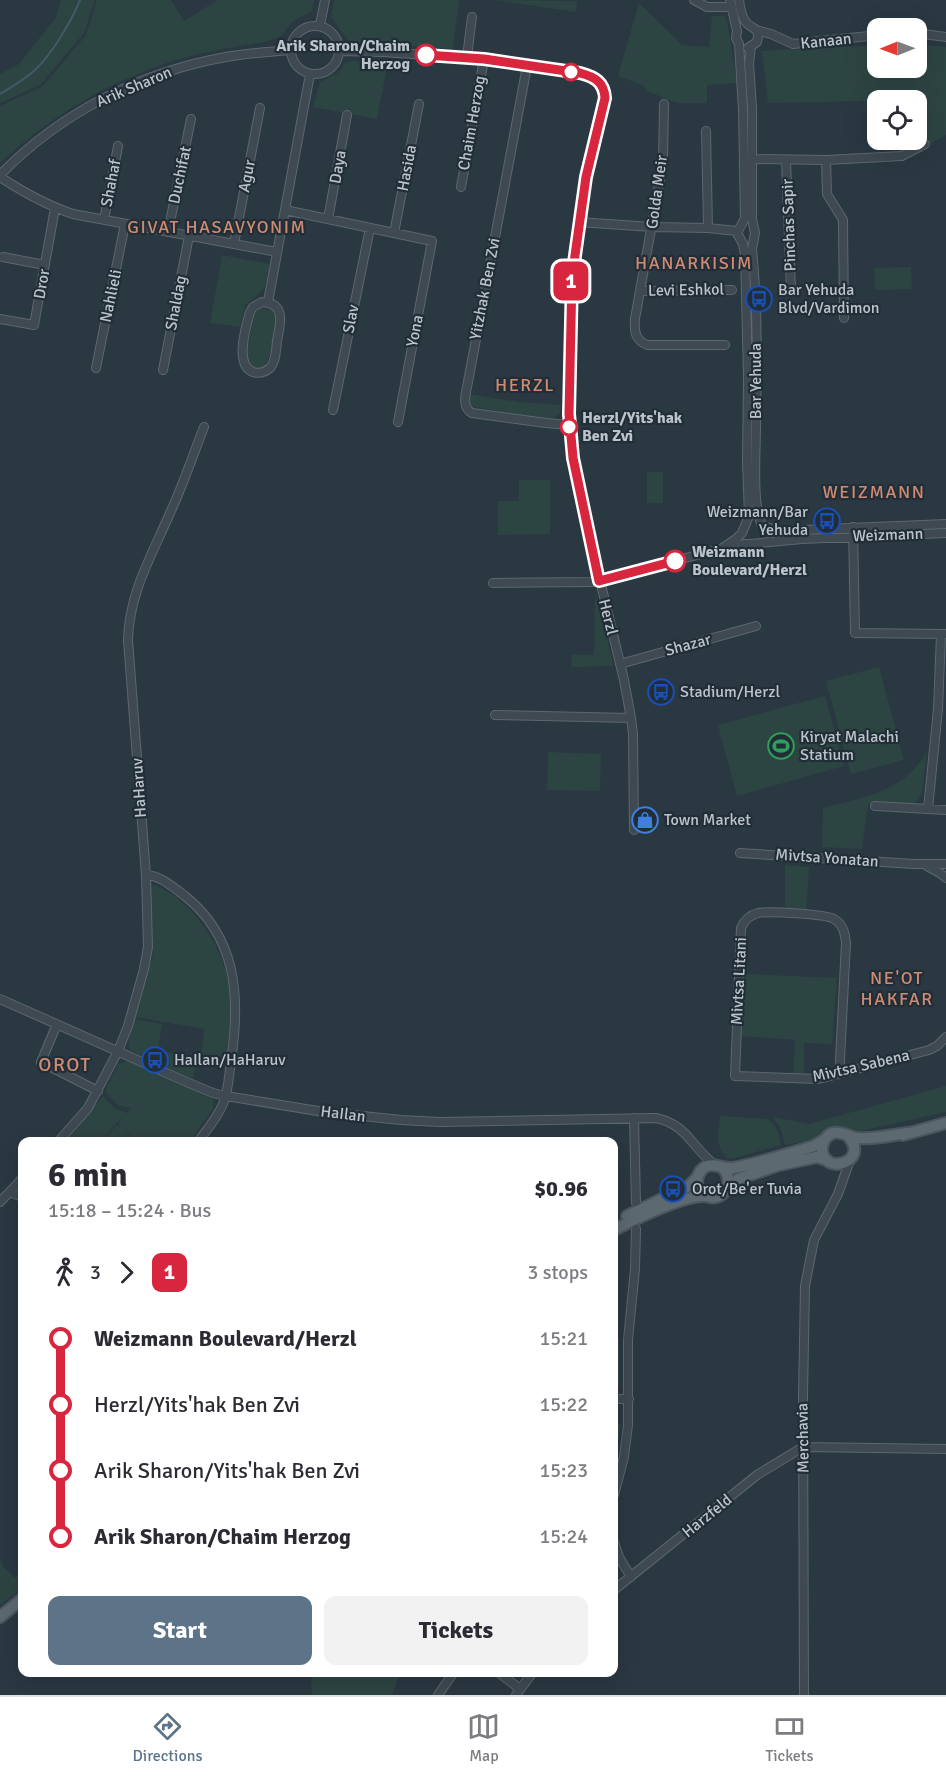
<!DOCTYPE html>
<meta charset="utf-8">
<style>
body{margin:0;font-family:Signika,sans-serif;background:#f2f2f3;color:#2b2b33;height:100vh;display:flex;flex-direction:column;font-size:22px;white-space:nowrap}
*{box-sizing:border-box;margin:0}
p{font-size:20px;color:#7c7c81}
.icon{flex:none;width:33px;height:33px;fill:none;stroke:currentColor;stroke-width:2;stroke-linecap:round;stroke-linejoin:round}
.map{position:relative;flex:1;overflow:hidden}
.panel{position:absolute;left:18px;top:1137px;width:600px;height:540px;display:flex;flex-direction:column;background:#fff;border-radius:12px;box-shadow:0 6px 24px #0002}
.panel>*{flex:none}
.badge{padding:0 12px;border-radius:9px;font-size:21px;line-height:39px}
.needle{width:39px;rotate:269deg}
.fabs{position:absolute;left:867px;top:18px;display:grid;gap:12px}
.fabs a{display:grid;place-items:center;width:60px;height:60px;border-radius:12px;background:#fff;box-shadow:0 6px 24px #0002;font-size:30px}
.map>.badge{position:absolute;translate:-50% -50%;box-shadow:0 0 0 3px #fff}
.legs{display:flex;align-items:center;gap:9px;height:66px;padding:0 30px;font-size:20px}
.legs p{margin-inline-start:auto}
.headline{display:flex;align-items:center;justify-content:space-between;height:102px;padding:0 30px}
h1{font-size:33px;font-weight:700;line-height:45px}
.action{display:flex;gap:12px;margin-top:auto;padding:12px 30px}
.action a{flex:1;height:69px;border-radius:12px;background:#5d7388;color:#fff;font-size:24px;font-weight:700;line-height:69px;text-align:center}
.action a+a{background:#f2f2f3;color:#2b2b33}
ul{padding:0 30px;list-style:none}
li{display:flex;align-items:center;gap:21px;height:66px;font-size:22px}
li i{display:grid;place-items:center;width:9px;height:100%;margin:0 8px;background:currentColor}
li i::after{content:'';width:15px;height:15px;margin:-8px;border:4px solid;border-radius:50%;background:#fff}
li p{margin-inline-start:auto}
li:first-child i{background:linear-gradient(#0000 50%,currentColor 0)}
li:last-child i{background:linear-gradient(currentColor 50%,#0000 0)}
.dock{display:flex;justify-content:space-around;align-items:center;height:84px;border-top:2px solid #e1e1e2;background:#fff;font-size:16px;color:#7c7c81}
.dock a{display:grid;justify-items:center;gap:3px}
.dock .on{color:#5d7388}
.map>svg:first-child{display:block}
</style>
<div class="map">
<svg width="946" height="1695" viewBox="0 0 946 1695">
<rect width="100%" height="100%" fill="#2a3842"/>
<path fill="#2d4542" d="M61 0H95L84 33 40 85 0 103V74L19 64 57 16Z
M97 0H171L184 21 218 0H314L312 11 292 22 282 35 276 38C265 43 252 44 240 46 218 50 195 54 173 61 109 81 49 117 0 163V106L43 86 86 35Z
M334 0H459L453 49 352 42 347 39 331 17Z
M495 0 577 1 576 12Z
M639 3 682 45 709 47 712 16H724L727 20 737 83 707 85V103C695 103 682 105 671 101 662 98 658 94 647 92L645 86 618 76Z
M917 44 946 47V135L930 144 924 130 917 132 916 100 768 103 762 51 877 45 878 68H916Z
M351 61 388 62 377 119 313 107 320 82 339 72 345 63Z
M222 255 270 264 265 286 263 290 245 305 240 327 210 323Z
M911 267 912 289 875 290 874 268Z
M261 308 274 311C279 323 271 355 265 366L257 369 250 367 246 358 254 314Z
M469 394 518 402 561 405 560 413 552 419H542L475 407C469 404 469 400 469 394Z
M647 472H663V503H647Z
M519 480H550V534L498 535V501H519Z
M595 595 614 666 571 667 572 655H594Z
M879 667 904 760 851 774 826 681Z
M825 696 844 766 737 796 718 725Z
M927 751 922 793 917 801 911 803 868 804 862 849 822 847 823 808C864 797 906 791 927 751Z
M548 752 601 754 600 791 547 790Z
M785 865 809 867 806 911 785 909Z
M155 885C192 901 221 943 229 983 233 1007 229 1033 226 1058L201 1054 204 1029 135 1017 153 953 151 886Z
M744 974 837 978 832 1044 804 1043V1075L793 1074 795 1040 742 1036Z
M135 1019 162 1024 158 1050 197 1058 193 1079 131 1051C125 1042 132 1028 135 1019Z
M128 1061 213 1099V1109L190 1141H136L122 1128 134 1141H101L117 1125 121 1128 118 1124 121 1119 100 1141H67L103 1096 115 1109 127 1113 131 1108 118 1105 106 1093V1089L118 1064Z
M946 1086V1112L861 1131 785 1145 781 1129 773 1117 809 1124Z
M720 1116 769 1119 778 1131 781 1145 734 1158H727C714 1145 719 1133 720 1116Z
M614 1334 619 1338V1387L614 1391Z
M614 1423 621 1424 616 1455 614 1454Z
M0 1556 3 1567 15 1578 22 1574V1589L0 1605Z
M314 1673V1672L400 1673 392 1695H312L311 1684Z"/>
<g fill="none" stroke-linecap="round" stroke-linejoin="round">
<path stroke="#415969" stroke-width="2" d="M0 94C12 87 24 80 35 70 52 54 71 22 80 0"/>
<g stroke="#5c676f" stroke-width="10">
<path id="minor" d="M694 0 707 7H732
M739 0C740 7 741 15 745 21 751 30 761 26 757 42L748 48
M320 25 325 0
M291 50a24 24 0 1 1 48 0a24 24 0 1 1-48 0Z
M756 30 771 34 793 44 878 35
M916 33 946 37
M751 47 749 63 752 108V219L755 233 752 249C758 308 757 367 756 426 756 451 752 501 761 523
M339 51 384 52 484 59 580 73C595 77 604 82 605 98L586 177 571 277 570 437 579 493 624 680 631 718 633 734 634 830
M467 57 472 17
M527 66 468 382C466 393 461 407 472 413L546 423 569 425
M664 104 663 162 635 319C634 331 635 340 647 345H725
M706 131 708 228
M753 159 826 160 902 156 925 144
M786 160 791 289
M826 160 827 194 843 220 844 318
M0 175C60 113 141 72 226 57 247 53 269 52 290 50
M0 177C23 192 46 205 73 214L277 252
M461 187 484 59
M285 210 432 241 398 422
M328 219 347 115
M104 220 118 146
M578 222 652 227 708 228 737 231
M168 232 191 119
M394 233 419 104
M234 244 260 108
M3 257 45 265
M640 291 732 290
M262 302C287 303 280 325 277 341 276 350 276 361 270 368 265 372 259 374 253 372 234 365 246 326 250 312L253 307Z
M268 302 310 74
M0 319 34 325 55 208
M96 368 125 224
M163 370 189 236
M333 410 370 228
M764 526 778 531 946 524
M853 527 855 633 946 634
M750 544 802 539 946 533
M721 549 736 539 742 533 749 516 747 462 748 377 745 255 743 244 737 233 745 218 743 109 739 44 736 38 737 31 730 0
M493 583 593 582 728 547 745 544 755 545
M620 664 756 626
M495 715 631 718
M875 806 946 810
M928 809 938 709 941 634
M740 853 914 864H946
M927 866 940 873 946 878
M146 875C160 875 174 888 185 896 236 937 240 994 232 1054 230 1067 229 1082 226 1095 222 1112 208 1128 198 1142
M0 999 189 1083 213 1093 226 1096 324 1112 401 1120 439 1122 656 1118C688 1125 691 1147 715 1165
M57 1024 41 1062 98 1091
M841 1073 840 1059 846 943C845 933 843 924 834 919 826 914 768 911 758 913 750 915 744 921 741 928L735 1076 817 1079 826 1077 929 1050 937 1046 946 1037
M634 1118 636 1203
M58 1142 88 1108 118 1051 128 1026 144 969 148 947 146 875 128 640C129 593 152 555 170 513 183 485 193 455 204 427
M10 1192 22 1197
M0 1202 22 1179
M614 1399H629
M614 1495 624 1457 628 1425V1340L635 1269 636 1229
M614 1542 619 1557 631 1577
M614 1590 757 1475 803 1447 946 1449
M498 1672 520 1689
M438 1695 454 1672
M516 1695 533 1672
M804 1695 803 1396 805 1286 814 1240 838 1194 850 1160"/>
</g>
<g stroke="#4a555e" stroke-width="14">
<path id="major" d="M903 1135 946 1123
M848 1136C872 1163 820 1177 822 1147 823 1141 827 1135 833 1133 841 1131 848 1136 856 1138 872 1140 891 1135 908 1133
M723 1168C738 1185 718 1207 702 1193 694 1186 696 1171 707 1166 715 1163 723 1169 733 1168 760 1163 788 1154 814 1146L824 1140
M727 1188 738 1179 779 1165 817 1157 827 1160
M627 1216 689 1186 697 1178
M614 1230C633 1220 685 1194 706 1196
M0 1617 22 1599"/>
</g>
<use href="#minor" stroke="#3e4952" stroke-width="8"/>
<use href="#major" stroke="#5c6971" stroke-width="10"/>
</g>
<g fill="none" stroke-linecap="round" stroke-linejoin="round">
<g stroke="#fff" stroke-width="14">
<path id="line-1" d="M426 55 484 59 580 73C595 77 604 82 605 98L586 177 572 277 569 414 573 458 599 581 675 561"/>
</g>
<use href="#line-1" stroke="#d7263d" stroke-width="9"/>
</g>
<defs>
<g id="bus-ring" transform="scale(1.35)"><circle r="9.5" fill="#222e37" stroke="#1a4fb4" stroke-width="1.5"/><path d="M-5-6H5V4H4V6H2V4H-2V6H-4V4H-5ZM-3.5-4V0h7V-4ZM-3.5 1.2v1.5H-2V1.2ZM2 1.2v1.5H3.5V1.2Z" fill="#1a4fb4"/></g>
<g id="stadium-ring" transform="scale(1.35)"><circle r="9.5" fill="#222e37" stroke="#2e9e5b" stroke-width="1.5"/><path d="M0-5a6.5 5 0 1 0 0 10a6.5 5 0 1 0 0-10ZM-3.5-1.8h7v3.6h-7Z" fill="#2e9e5b"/></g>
<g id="shop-ring" transform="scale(1.35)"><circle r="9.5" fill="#222e37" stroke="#3f7fe0" stroke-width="1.5"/><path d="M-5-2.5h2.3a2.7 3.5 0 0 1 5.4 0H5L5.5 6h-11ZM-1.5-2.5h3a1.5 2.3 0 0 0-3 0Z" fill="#3f7fe0"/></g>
</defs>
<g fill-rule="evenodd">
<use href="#bus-ring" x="759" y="299"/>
<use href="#bus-ring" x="827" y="521"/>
<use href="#bus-ring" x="661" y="692"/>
<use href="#stadium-ring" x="781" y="746"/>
<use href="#shop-ring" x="645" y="820"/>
<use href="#bus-ring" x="155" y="1060"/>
<use href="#bus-ring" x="673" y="1189"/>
</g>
<g fill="#fff" stroke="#d7263d" stroke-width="3">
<circle cx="426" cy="55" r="10"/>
<circle cx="571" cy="72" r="8"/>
<circle cx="569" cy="427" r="8"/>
<circle cx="675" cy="561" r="10"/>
</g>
<g text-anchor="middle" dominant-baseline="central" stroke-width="4.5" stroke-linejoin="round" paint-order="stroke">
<g font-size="16" fill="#bbc4cb" stroke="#222e37">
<text transform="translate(826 41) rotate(-6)">Kanaan</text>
<text transform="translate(134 87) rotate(-23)">Arik Sharon</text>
<text transform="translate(472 123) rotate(-80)">Chaim Herzog</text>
<text transform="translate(338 167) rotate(-80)">Daya</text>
<text transform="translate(407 168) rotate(-79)">Hasida</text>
<text transform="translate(180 175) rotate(-78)">Duchifat</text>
<text transform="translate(247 176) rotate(-79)">Agur</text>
<text transform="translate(111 183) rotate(-79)">Shahaf</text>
<text transform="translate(657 192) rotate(-82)">Golda Meir</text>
<text transform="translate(789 225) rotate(-92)">Pinchas Sapir</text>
<text transform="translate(42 284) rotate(-80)">Dror</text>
<text transform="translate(485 289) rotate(-79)">Yitzhak Ben Zvi</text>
<text transform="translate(686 290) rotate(-1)">Levi Eshkol</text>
<text transform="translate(111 296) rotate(-78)">Nahlieli</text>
<text transform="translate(176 303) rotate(-79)">Shaldag</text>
<text transform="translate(351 319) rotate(-79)">Slav</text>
<text transform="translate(415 331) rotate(-79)">Yona</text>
<text transform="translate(756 381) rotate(-90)">Bar Yehuda</text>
<text transform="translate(888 535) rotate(-2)">Weizmann</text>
<text transform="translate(608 617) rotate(76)">Herzl</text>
<text transform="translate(688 645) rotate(-15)">Shazar</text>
<text transform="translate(139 788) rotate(-94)">HaHaruv</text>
<text transform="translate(827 858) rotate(4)">Mivtsa Yonatan</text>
<text transform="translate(739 981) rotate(-87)">Mivtsa Litani</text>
<text transform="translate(861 1066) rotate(-13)">Mivtsa Sabena</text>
<text transform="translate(343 1114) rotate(7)">HaIlan</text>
<text transform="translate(803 1438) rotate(-91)">Merchavia</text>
<text transform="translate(707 1516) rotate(-39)">Harzfeld</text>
</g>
<g font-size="16" font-weight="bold" fill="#bbc4cb" stroke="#222e37" text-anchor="start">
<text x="410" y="46" text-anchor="end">Arik Sharon/Chaim<tspan x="410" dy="18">Herzog</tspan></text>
<text x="582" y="418">Herzl/Yits'hak<tspan x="582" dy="18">Ben Zvi</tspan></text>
<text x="692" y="552">Weizmann<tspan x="692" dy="18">Boulevard/Herzl</tspan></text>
</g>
<g font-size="16" fill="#bbc4cb" stroke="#222e37" text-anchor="start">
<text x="778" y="290">Bar Yehuda<tspan x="778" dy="18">Blvd/Vardimon</tspan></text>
<text x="808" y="512" text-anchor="end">Weizmann/Bar<tspan x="808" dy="18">Yehuda</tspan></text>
<text x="680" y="692">Stadium/Herzl</text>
<text x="800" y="737">Kiryat Malachi<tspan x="800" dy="18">Statium</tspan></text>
<text x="664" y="820">Town Market</text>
<text x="174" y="1060">HaIlan/HaHaruv</text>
<text x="692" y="1189">Orot/Be'er Tuvia</text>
</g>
<g font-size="18" letter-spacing="1.5" fill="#cf8b72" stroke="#222e37">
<text x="217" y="227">GIVAT HASAVYONIM</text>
<text x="694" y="263">HANARKISIM</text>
<text x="525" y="385">HERZL</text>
<text x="874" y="492">WEIZMANN</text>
<text x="897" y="978">NE'OT<tspan x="897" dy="21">HAKFAR</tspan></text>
</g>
<g font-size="20" letter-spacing="1.5" fill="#cf8b72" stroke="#222e37">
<text x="65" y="1064">OROT</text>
</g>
</g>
</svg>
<div class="fabs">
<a><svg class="needle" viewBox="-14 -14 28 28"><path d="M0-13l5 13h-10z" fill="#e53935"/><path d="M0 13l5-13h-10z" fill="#7c7c81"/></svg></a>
<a><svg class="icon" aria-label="locate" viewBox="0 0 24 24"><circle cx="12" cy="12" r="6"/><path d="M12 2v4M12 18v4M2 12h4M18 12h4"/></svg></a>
</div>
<b class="badge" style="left:571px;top:281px;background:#d7263d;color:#fff">1</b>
<section class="panel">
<div class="headline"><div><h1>6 min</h1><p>15:18 – 15:24 · Bus</p></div><b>$0.96</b></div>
<div class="legs"><svg class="icon" aria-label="walk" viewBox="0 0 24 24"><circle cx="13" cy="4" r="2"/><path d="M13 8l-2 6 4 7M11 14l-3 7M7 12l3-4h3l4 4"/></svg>3<svg class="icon" aria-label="forward" viewBox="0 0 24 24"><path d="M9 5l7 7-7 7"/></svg><b class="badge" style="background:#d7263d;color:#fff">1</b><p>3 stops</p></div>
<ul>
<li><i style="color:#d7263d"></i><b>Weizmann Boulevard/Herzl</b><p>15:21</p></li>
<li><i style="color:#d7263d"></i><span>Herzl/Yits'hak Ben Zvi</span><p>15:22</p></li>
<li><i style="color:#d7263d"></i><span>Arik Sharon/Yits'hak Ben Zvi</span><p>15:23</p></li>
<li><i style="color:#d7263d"></i><b>Arik Sharon/Chaim Herzog</b><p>15:24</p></li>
</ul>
<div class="action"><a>Start</a><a>Tickets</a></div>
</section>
</div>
<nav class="dock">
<a class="on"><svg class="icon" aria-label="directions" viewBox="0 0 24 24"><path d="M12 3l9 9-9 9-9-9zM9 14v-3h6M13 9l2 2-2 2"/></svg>Directions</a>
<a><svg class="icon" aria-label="map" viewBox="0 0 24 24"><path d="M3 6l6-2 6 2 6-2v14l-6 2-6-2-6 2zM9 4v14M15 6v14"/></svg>Map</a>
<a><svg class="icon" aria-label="tickets" viewBox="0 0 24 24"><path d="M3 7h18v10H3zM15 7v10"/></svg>Tickets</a>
</nav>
